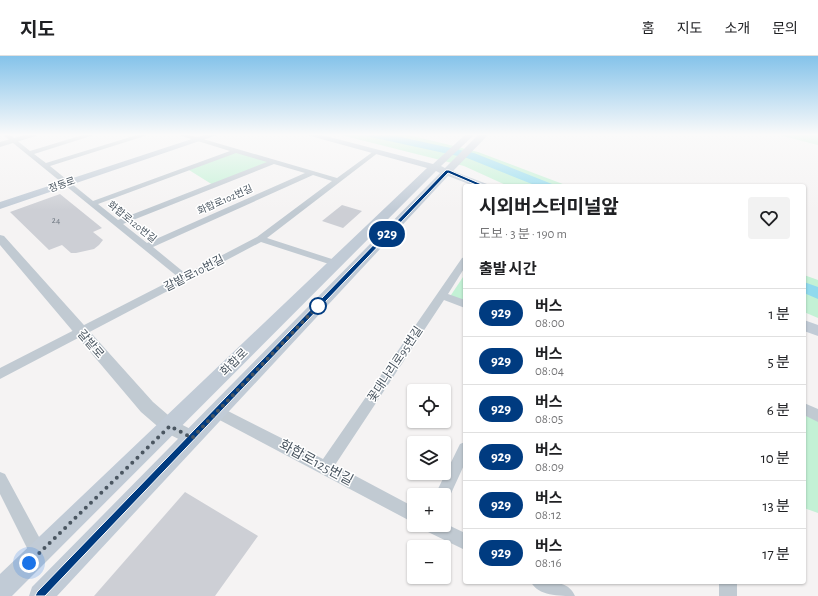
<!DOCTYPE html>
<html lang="ko">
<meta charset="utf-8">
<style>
body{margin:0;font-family:"Alegreya Sans","Noto Sans KR",sans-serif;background:#f2f2f2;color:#202124;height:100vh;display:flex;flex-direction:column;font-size:15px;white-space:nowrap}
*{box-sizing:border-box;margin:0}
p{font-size:13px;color:#757577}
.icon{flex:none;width:22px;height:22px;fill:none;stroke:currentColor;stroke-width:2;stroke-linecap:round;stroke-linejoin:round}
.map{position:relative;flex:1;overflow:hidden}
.drawer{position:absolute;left:463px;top:128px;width:343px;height:400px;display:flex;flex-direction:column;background:#fff;border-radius:4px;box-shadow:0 1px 3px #0004}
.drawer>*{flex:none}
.badge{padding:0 8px;border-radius:13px;font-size:14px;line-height:26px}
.fabs{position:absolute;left:407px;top:328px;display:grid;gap:8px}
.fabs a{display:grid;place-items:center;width:44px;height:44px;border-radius:4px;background:#fff;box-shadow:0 1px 3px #0004;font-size:20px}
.you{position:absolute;width:20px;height:20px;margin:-10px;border:3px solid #fff;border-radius:50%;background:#1a73e8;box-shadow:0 0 0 6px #1a73e833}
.map>.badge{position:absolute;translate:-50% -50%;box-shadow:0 0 0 2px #fff}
h2{padding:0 16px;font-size:15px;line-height:36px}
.round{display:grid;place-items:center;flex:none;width:42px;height:42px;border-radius:4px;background:#f2f2f2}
.head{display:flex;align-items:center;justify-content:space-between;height:68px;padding:0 16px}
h1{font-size:19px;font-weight:700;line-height:30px}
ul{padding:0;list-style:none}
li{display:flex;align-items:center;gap:12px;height:48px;padding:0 16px;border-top:1px solid #e0e0e0}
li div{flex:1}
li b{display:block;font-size:15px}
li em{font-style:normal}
li .badge{min-width:44px;font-weight:700;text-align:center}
header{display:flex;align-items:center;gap:24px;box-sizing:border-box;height:56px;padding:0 20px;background:#fff;border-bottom:1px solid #e0e0e0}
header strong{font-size:19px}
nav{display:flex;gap:22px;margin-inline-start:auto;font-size:14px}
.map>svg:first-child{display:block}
</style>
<header>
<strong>지도</strong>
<nav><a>홈</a><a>지도</a><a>소개</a><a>문의</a></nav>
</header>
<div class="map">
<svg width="818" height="540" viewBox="0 0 818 540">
<rect width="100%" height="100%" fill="#f5f3f3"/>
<path fill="#c3f1d5" d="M337 78H405L478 96 568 130H508L464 110Z
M775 78H818V89Z
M236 96 271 106 213 129 189 114Z
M465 218V247L449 242Z
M804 219 818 224V262L804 256Z
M804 354 818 361V457L804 452Z"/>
<path fill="#90daee" d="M357 78H386L474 97 557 130H537L467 102Z
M804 226 818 231V243L804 237Z"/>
<path fill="#cdcfd5" d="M60 138 102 172 93 176 103 184 99 189 94 193 76 197H71L62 189 49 194 10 156Z
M342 149 362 155 343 172 322 165Z
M185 436 258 480 215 540H94Z"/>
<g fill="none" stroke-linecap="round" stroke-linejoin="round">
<path fill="#c1cad2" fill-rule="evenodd" d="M2 78H9L30 95 86 78H97L34 98 46 107 140 78H151L50 110 93 145 230 95 175 78H186L337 122 374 95 379 96 267 182 338 205 340 207 338 209H332L261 186 0 323V312L178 221ZM236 97 267 106 118 164 98 148ZM274 108 305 117 147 187 123 168ZM313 119 332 125 257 181 186 218 153 191Z
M465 201V211L448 238 465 244V252L444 244 335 409 414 451V467L212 360 210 356 212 352 217 350 222 352 323 403 462 202Z
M804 347 818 353V366L804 359Z
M465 386V407L448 444 444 446V439H435L460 388Z
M0 416 5 418 45 492 47 498 45 504 39 506 33 504 0 438Z
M444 467 465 477V494L426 475 424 469H444Z
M531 526C547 526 568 523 575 540 559 540 538 540 531 526Z
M719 526H737V540H719Z"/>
<path fill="#c1cad2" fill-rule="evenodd" d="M28 78H42L0 91V86Z
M0 179 4 180 153 346 175 365 198 377 201 382 198 387 192 390 163 375 141 356 0 189Z"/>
<path fill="#c1cbd6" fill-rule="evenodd" d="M207 78H220L0 153V146Z
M303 78H318L433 108 466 78H475L441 110 445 112 479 78H489L453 115 487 128 488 130H474L448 120 57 540H29L32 531 440 117 436 115 12 540H0V518L427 112Z
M804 264 818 269V280L804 275Z"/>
</g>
<linearGradient id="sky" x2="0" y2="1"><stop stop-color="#85c3ea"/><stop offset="0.51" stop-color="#fafafa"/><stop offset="1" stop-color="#fafafa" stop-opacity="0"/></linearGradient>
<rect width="818" height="154" fill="url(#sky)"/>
<path fill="#003b80" stroke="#fff" d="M446 114H449L486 130 481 131 448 117 45 540H35L37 536Z"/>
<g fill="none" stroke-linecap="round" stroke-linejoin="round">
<path stroke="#4a5661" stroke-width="4" stroke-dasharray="0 7.2" d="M29 507 170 370 192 382 318 250"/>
</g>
<circle fill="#fff" stroke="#003b80" stroke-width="2" cx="318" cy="250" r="8"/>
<g text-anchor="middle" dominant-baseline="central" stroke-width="3" stroke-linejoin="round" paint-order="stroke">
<g font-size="9" fill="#6b747e">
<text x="56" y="164">24</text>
</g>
<g font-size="10" fill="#4a5661" stroke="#fff">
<text transform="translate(62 129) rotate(-19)">정동로</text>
<text transform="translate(225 144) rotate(-24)">화합로102번길</text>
<text transform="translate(132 166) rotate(39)">화합로120번길</text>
</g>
<g font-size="12" fill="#4a5661" stroke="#fff">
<text transform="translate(194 217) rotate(-27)">갈밭로10번길</text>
<text transform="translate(91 288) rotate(49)">갈밭로</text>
<text transform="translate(234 306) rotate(-45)">화합로</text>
<text transform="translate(395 308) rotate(-56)">꽃대나리로95번길</text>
</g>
<g font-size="14" fill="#4a5661" stroke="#fff">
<text transform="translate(316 407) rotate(28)">화합로125번길</text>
</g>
</g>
</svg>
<div class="fabs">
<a><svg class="icon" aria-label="locate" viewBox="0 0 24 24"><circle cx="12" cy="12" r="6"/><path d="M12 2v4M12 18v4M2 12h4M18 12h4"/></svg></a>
<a><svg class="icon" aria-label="layers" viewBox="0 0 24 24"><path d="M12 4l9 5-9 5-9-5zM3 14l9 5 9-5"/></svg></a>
<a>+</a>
<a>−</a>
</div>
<div class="you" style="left:29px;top:507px"></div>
<b class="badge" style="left:387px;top:178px;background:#003b80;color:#fff">929</b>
<section class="drawer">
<div class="head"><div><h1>시외버스터미널앞</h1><p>도보 · 3 분 · 190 m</p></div><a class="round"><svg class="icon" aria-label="heart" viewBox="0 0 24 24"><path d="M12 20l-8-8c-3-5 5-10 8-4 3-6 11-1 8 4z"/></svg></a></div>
<h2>출발 시간</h2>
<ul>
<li><span class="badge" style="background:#003b80;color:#fff">929</span><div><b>버스</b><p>08:00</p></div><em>1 분</em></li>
<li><span class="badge" style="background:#003b80;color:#fff">929</span><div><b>버스</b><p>08:04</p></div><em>5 분</em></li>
<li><span class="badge" style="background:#003b80;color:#fff">929</span><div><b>버스</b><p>08:05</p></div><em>6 분</em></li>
<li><span class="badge" style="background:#003b80;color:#fff">929</span><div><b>버스</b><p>08:09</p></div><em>10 분</em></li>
<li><span class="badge" style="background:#003b80;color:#fff">929</span><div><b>버스</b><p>08:12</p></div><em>13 분</em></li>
<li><span class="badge" style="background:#003b80;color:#fff">929</span><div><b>버스</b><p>08:16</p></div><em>17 분</em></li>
</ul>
</section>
</div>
